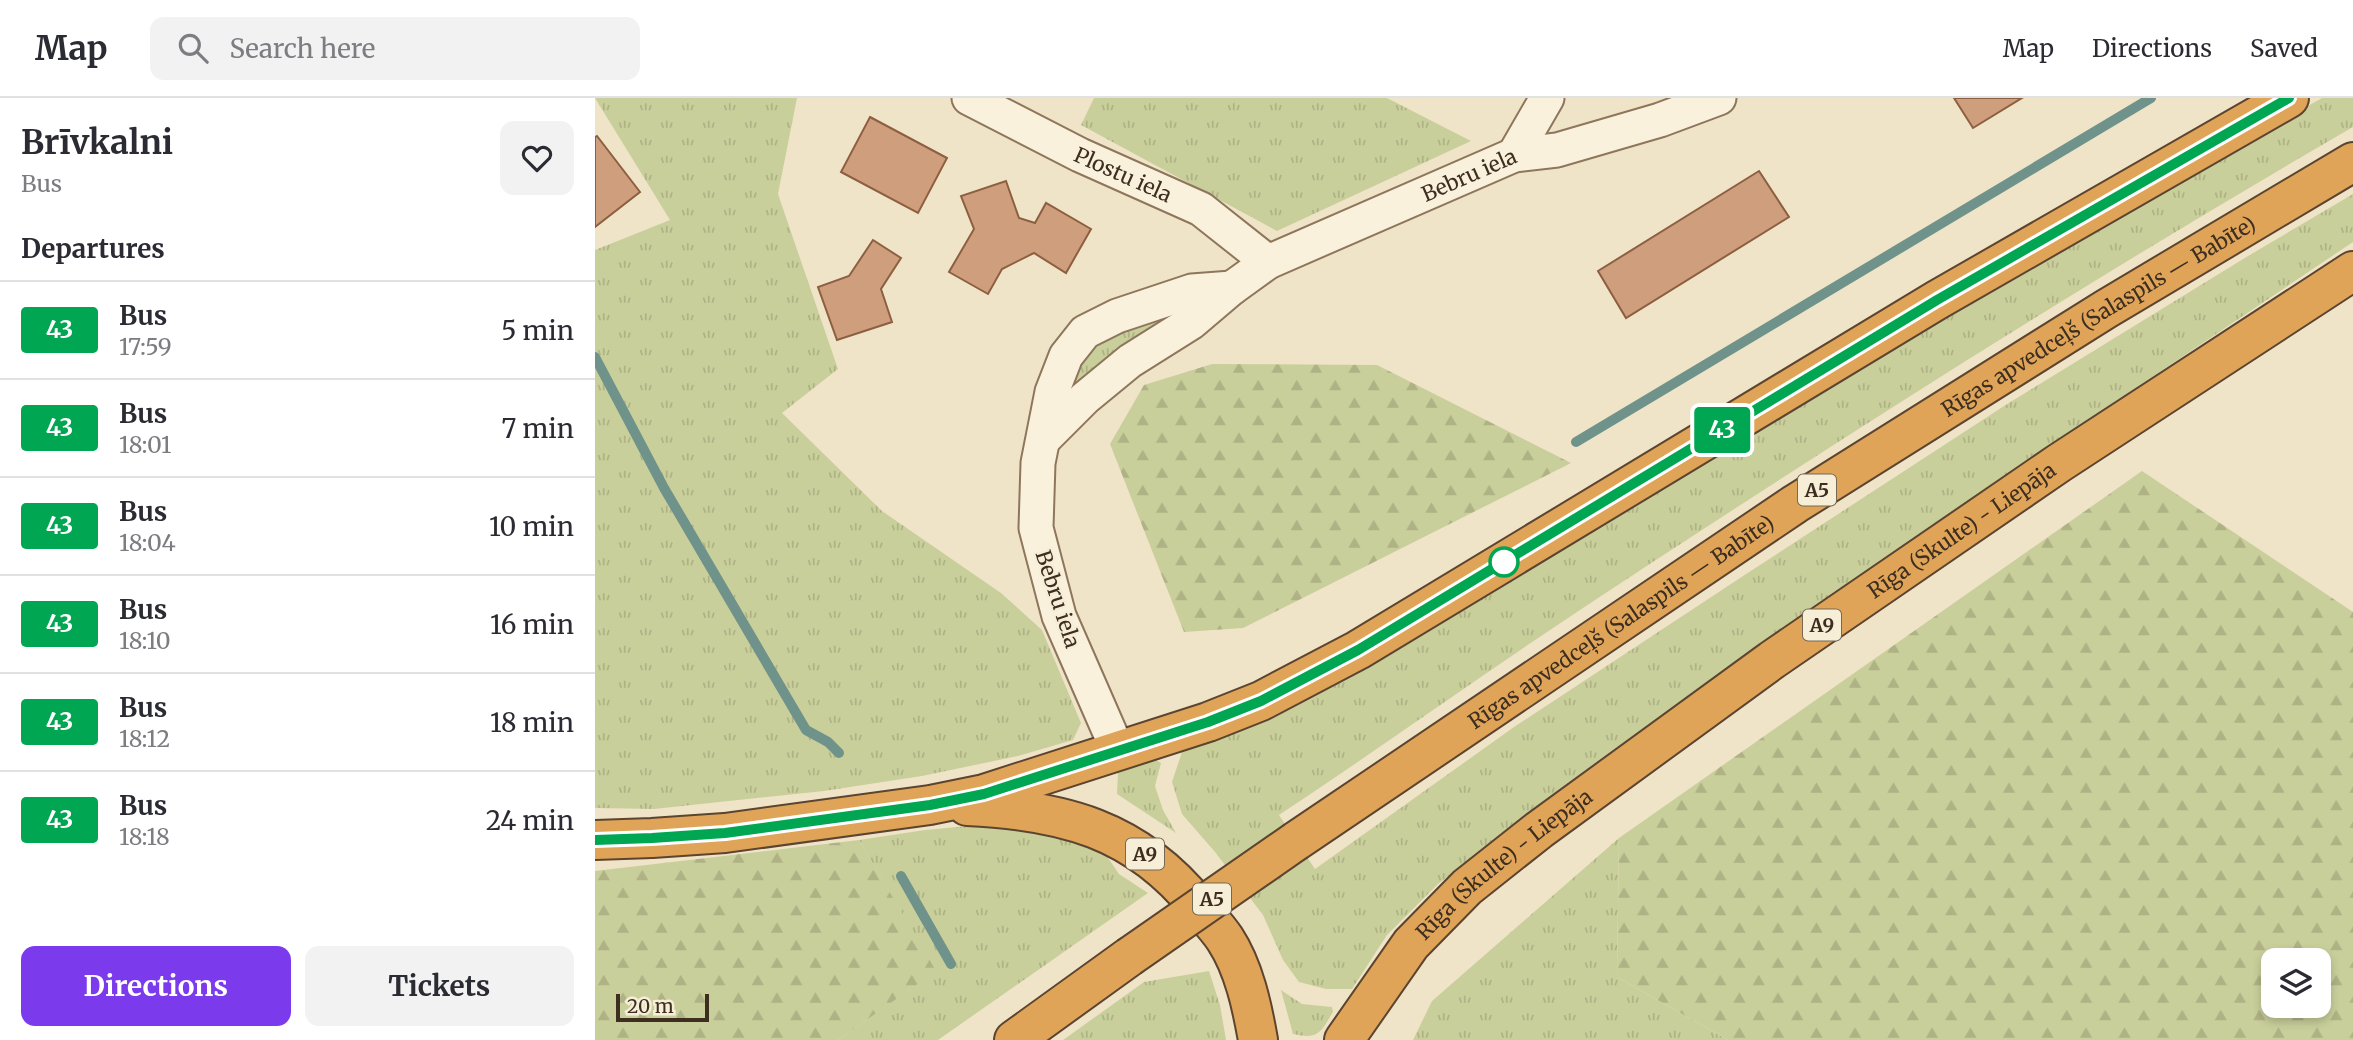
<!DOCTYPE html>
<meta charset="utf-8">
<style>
body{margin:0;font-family:Merriweather,serif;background:#f2f2f3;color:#2b2b33;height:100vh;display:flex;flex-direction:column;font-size:26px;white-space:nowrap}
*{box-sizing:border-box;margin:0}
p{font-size:23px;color:#7c7c81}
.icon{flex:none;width:38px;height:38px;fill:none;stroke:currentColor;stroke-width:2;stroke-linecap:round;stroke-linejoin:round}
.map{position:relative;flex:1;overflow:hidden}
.panel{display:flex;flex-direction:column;background:#fff;width:595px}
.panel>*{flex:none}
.badge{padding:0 14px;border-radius:5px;font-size:24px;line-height:46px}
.buttons{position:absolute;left:1666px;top:850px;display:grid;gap:14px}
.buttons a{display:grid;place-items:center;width:70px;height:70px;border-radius:14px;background:#fff;box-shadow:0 4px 10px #0003;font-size:35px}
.scale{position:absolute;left:21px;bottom:18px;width:93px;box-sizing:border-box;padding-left:7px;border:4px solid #3d2e20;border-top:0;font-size:19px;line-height:24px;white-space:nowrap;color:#3d2e20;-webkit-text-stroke:5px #f7eed8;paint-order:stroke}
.map>.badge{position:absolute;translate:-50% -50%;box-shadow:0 0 0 4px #fff}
h2{padding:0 21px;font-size:26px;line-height:63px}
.round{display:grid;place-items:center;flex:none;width:74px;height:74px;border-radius:14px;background:#f2f2f3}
.summary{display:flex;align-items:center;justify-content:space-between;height:119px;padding:0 21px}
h1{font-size:33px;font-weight:700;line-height:52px}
.button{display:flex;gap:14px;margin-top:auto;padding:14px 21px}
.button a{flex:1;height:80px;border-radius:14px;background:#7c3aed;color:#fff;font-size:28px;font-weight:700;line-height:80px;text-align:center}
.button a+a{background:#f2f2f3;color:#2b2b33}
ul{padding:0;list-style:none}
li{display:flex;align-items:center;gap:21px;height:98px;padding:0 21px;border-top:2px solid #e1e1e2}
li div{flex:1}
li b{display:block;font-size:26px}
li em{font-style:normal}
li .badge{min-width:77px;font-weight:700;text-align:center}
header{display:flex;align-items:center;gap:42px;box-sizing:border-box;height:98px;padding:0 35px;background:#fff;border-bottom:2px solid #e1e1e2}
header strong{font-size:33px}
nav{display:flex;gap:38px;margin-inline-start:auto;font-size:24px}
.search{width:490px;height:63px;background:#f2f2f3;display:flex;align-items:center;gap:18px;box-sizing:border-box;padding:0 24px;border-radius:14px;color:#7c7c81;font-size:26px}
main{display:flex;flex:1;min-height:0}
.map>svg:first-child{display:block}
</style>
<header>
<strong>Map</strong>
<div class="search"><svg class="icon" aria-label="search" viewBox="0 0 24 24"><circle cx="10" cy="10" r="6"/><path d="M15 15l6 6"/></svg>Search here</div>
<nav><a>Map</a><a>Directions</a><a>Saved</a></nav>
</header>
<main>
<section class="panel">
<div class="summary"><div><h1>Brīvkalni</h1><p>Bus</p></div><a class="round"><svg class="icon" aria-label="heart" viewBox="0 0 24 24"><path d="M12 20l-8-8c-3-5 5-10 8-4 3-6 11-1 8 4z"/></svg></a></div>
<h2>Departures</h2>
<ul>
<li><span class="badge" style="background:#00a651;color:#fff">43</span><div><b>Bus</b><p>17:59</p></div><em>5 min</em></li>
<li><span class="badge" style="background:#00a651;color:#fff">43</span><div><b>Bus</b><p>18:01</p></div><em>7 min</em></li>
<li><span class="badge" style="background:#00a651;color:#fff">43</span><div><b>Bus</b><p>18:04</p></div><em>10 min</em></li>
<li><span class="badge" style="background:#00a651;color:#fff">43</span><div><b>Bus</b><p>18:10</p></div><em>16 min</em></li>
<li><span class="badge" style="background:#00a651;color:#fff">43</span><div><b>Bus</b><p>18:12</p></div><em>18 min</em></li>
<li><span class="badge" style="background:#00a651;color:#fff">43</span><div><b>Bus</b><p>18:18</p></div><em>24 min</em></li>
</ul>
<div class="button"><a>Directions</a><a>Tickets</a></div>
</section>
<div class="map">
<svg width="1758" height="942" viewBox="0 0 1758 942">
<defs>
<pattern id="grass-tufts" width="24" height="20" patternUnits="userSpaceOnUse" patternTransform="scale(1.75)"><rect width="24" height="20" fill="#c9cf9b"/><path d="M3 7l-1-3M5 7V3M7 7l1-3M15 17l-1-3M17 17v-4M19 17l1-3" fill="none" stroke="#aeb285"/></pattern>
<pattern id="forest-firs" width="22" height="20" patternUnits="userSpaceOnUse" patternTransform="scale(1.75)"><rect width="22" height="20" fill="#c9cf9b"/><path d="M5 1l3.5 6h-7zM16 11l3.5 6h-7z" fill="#aeb285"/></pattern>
</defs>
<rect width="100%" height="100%" fill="#f0e4c8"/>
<path fill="url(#grass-tufts)" d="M0 0H202L183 96 243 271 187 315 287 413 406 495 447 532 486 625 478 642 423 658 327 678 229 693 59 711 0 710V152L75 122Z
M499 0H792L876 43 682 133 486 27Z
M1727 0H1758V29C1497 180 1243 342 991 508 888 576 787 649 684 717L720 771 919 629 1148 478 1409 308 1653 158 1758 96V144L1435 361 920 727 843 786 792 837 757 891H731L704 884 688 862 668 817 620 754 587 716 577 684 588 651 690 610 740 587 1502 126Z
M578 212 566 227 470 304 473 283 502 240Z
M559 661 566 665 560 688 568 712 581 735 522 696 523 674Z
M394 726 453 729 503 745 524 776 553 795 343 942H243L340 873 264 742 330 732Z
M1024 740 1022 879 1133 942H818L837 903Z
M614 873 625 907 631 942H468L549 884Z
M686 892 707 906 737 909 738 914C726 934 724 942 698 936Z"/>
<path fill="url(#forest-firs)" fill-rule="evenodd" d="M617 266 782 267 976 365 648 530 589 534 515 346 549 287Z
M1547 373 1758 514V942H1133L1022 879 1024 740ZM1678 863H1724V908H1678Z
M264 742 341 873 243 942H0V773Z"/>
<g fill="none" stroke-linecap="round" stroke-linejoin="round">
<path stroke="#6f938a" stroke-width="10" d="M0 259 69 390 211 632 233 644 244 655
M981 344 1556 0
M306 778 356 866"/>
</g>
<path fill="#cf9f7d" stroke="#8d5f41" stroke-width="2" d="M1359 0H1427L1378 30Z
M275 19 352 60 323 115 246 74Z
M2 38 45 94 0 129V39Z
M1164 73 1194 119 1031 220 1003 173Z
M411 83 424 120 440 125 451 105 496 131 471 175 439 155 407 171 393 196 354 174 379 131 366 98Z
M278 142 306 160 286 191 297 224 242 242 223 189 254 178Z"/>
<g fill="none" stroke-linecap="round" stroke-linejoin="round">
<g stroke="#8d765c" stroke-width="37">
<g id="street">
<path id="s1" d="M374 0 485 57 606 111 673 164"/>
<path d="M919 57 952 0"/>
<path id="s2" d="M450 340 490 300 535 263 597 224 637 190 673 164 919 57 962 52 1065 22 1124 0"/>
<path d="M523 653 464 518 441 430 443 365 457 294 471 258 490 234 522 218 597 193 637 190"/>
</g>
</g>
<g stroke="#5b4430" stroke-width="42">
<g id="highway">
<path d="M372 708C467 712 541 731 603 808 612 819 622 829 630 841 649 870 657 908 663 942"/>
<path d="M0 742 57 740 130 735 335 707 389 696 613 624 666 603 763 552 1342 202 1694 0"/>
<path id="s3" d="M701 743 1200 406 1511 211 1758 64"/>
<path d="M419 942 534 859"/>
<path id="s4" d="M749 942 816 846 872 789 944 732 1177 562 1464 365 1758 173"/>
</g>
</g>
<use href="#street" stroke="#faf1dc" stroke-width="33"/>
<use href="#highway" stroke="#e0a458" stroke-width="38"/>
<g stroke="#5b4430" stroke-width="42" stroke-linecap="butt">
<path id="highway-bridge" d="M534 859 701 743"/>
</g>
<use href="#highway-bridge" stroke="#e0a458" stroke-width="38"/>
</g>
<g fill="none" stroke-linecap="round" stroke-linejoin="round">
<g stroke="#fff" stroke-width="16">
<path id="line" d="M0 742 57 740 130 735 335 707 389 696 613 624 666 603 763 552 1342 202 1694 0"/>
</g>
<use href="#line" stroke="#00a651" stroke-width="10"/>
</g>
<circle fill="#fff" stroke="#00a651" stroke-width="3.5" cx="909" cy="464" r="14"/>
<g text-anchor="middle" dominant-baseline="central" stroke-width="5" stroke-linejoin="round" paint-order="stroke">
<g fill="#f7eed8" stroke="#756857" stroke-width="2">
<rect x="1203" y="376.5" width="38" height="31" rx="5"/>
<rect x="1208" y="511.5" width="38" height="31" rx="5"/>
<rect x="531" y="740.5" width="38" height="31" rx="5"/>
<rect x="598" y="785.5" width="38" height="31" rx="5"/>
</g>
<g font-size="19" font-weight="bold" fill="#3d2e20">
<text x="1222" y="392">A5</text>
<text x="1227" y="527">A9</text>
<text x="550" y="756">A9</text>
<text x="617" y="801">A5</text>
</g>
<g font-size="21" fill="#3d2e20" stroke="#f7eed8">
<text stroke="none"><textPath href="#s1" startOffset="172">Plostu iela</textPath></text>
<text stroke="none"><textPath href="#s2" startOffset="504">Bebru iela</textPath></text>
<text stroke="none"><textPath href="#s3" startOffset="959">Rīgas apvedceļš (Salaspils — Babīte)</textPath></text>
<text stroke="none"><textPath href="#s4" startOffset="807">Rīga (Skulte) - Liepāja</textPath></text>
<text transform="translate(463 501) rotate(72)">Bebru iela</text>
<text stroke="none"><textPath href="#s3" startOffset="392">Rīgas apvedceļš (Salaspils — Babīte)</textPath></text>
<text stroke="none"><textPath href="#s4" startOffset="240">Rīga (Skulte) - Liepāja</textPath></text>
</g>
</g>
</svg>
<div class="buttons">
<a><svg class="icon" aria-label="layers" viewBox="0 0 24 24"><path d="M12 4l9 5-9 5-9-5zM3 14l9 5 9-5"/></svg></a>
</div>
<div class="scale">20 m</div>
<b class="badge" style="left:1127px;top:332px;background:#00a651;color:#fff">43</b>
</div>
</main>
